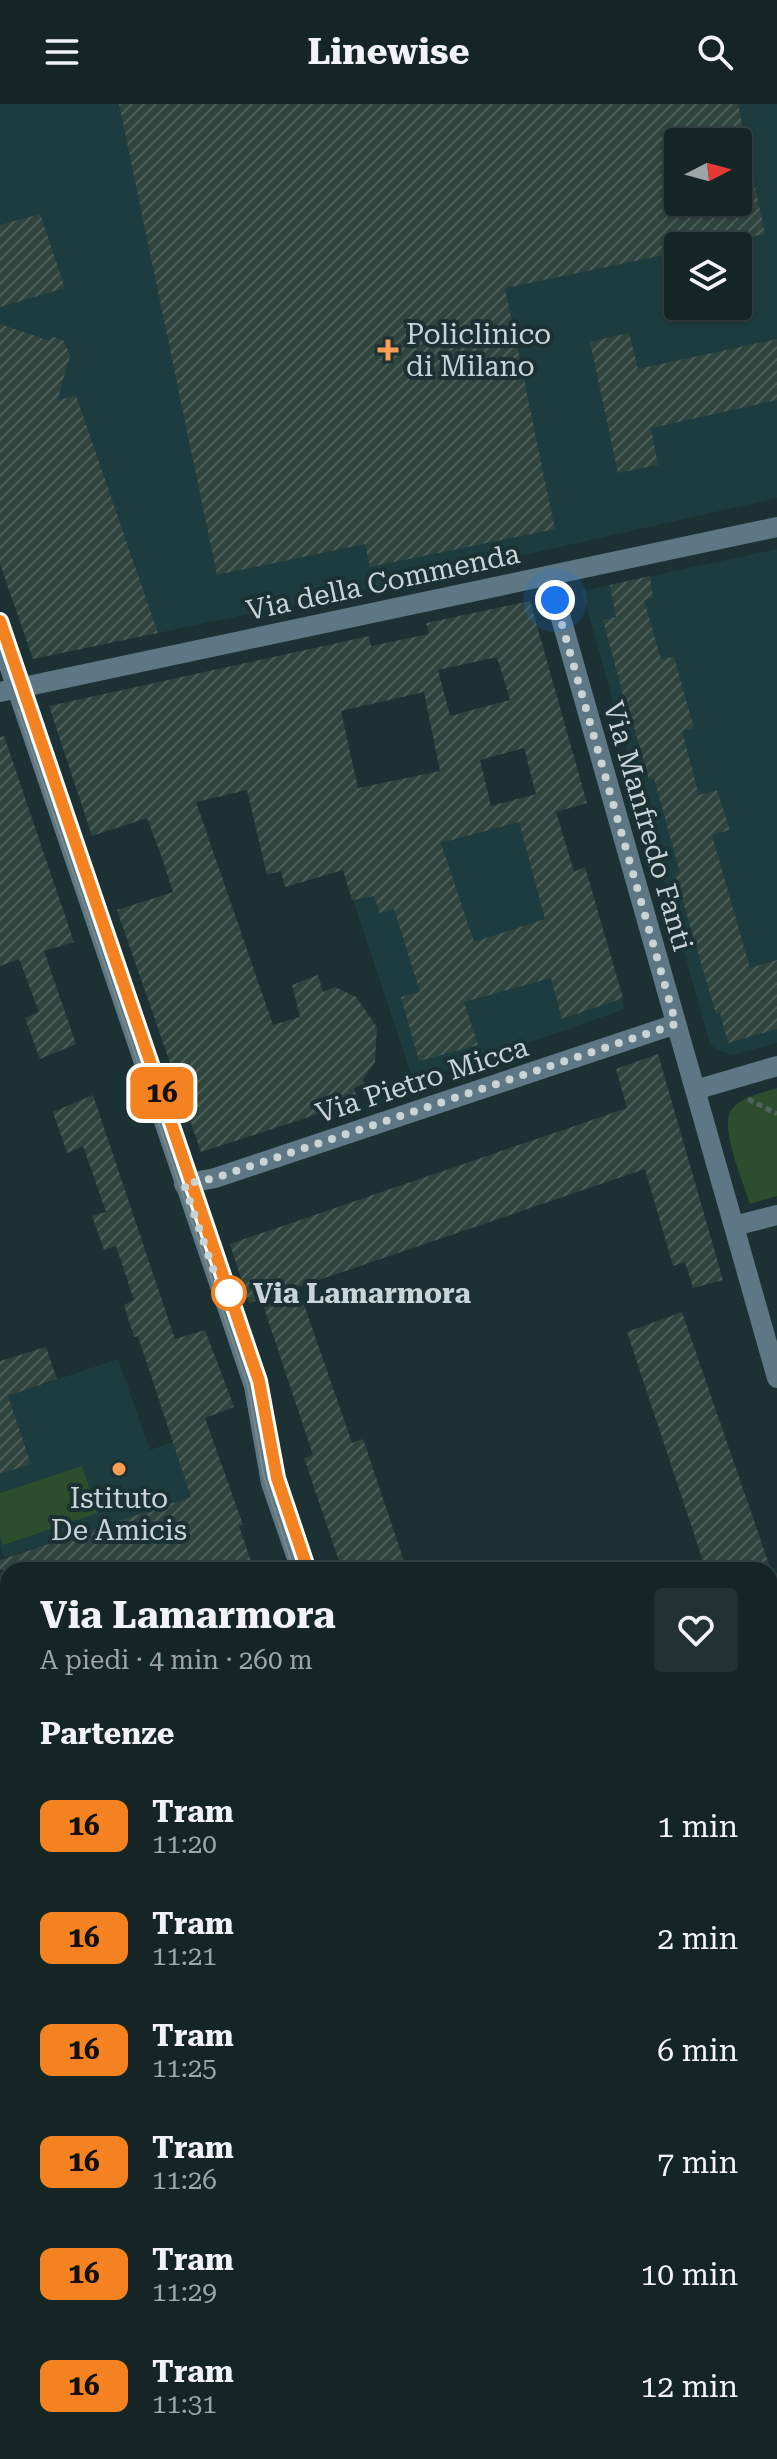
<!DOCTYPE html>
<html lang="it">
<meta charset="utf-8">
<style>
body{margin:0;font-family:"Roboto Serif",serif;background:#223132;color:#f1f3f6;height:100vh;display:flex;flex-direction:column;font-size:30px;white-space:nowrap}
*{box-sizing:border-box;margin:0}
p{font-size:26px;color:#9da5a7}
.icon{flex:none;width:44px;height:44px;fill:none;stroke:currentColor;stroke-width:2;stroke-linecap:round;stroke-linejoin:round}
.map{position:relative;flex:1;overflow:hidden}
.drawer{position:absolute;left:0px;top:1458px;width:778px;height:898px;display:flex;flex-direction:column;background:#152526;border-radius:24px 24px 0 0;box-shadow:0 2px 6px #0004,0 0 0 2px #344243}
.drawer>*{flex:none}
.badge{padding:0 16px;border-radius:12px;font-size:28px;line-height:52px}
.needle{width:52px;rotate:84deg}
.controls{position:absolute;left:664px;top:24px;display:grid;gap:16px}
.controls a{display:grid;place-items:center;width:88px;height:88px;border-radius:8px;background:#152526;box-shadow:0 2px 6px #0004,0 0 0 2px #344243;font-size:40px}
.you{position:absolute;width:40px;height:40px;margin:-20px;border:6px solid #fff;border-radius:50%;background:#1a73e8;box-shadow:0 0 0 12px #1a73e833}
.map>.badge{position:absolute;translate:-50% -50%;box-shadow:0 0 0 4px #fff}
h2{padding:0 40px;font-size:30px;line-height:72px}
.round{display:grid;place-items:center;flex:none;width:84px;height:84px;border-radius:8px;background:#223132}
.headline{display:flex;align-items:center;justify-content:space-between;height:136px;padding:0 40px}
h1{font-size:38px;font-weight:700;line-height:60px}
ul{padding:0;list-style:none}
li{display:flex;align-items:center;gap:24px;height:112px;padding:0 40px}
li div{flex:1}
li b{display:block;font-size:30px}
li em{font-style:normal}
li .badge{min-width:88px;font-weight:700;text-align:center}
header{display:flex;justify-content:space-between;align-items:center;height:104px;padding:0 40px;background:#152526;font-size:36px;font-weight:700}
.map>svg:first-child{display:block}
</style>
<header><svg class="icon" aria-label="menu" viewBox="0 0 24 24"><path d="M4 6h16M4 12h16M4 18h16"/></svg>Linewise<svg class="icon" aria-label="search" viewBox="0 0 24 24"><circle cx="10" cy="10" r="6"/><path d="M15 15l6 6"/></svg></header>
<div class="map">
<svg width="777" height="2355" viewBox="0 0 777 2355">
<defs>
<pattern id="building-hatch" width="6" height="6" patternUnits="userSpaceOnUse" patternTransform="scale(2)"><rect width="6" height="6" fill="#30443e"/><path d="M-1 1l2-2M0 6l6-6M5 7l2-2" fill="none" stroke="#4c5e59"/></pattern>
</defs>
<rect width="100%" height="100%" fill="#1c3133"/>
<path fill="#1d3c3f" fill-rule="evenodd" d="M0 0H777V394L431 472 158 529 76 291 0 317ZM678 38H738V98H678ZM678 142H738V202H678Z
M777 445V939L732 951 717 946 710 940 707 929 582 487Z
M556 708 574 767 585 763 625 905 414 979 343 766Z
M118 1255 150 1346 209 1325 243 1421 46 1466 38 1443 4 1454 0 1442V1370L31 1359 8 1292Z"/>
<path fill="#2c4e2d" d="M777 984V1092L750 1100C744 1079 718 1022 732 1005 742 992 763 989 777 984Z
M82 1362 98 1409 3 1441 0 1433V1389Z"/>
<path fill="url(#building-hatch)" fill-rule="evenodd" d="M119 0H738L746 38H678V98H738V50L748 49 765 130 706 142H678V148L505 184 555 425 370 463 365 440 217 471Z
M40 110 65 184 0 203V121Z
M0 220 47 236 55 233 64 237 70 252 57 297 76 291 158 529 33 555 0 460Z
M629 229 638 265 777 235V296L651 324 658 361 618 369 590 238Z
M650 472 653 494 644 496 661 555 674 553 694 624 682 627 699 691 717 686 730 726 712 731 750 864 777 856V925L728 939 720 909 716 910 675 770 680 769 654 674 649 675 632 616 630 617 603 516 616 513 610 481Z
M530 497 587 699 556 708 574 768 585 763 623 894 562 915 551 874 464 898 478 941 419 957 401 893 420 888 394 805 380 809 374 792 352 796 343 766 285 783 281 767 267 771 247 686 196 698 273 921 300 913 292 881 318 871 323 888 335 883 356 893 377 923 375 958 363 975 364 980 354 984 358 997 201 1048 117 806 173 788 161 751 147 714 92 732 49 602 369 532 371 542 429 530 426 519ZM497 553 510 596 450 612 438 566ZM424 588 440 667 358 684 341 607ZM524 644 536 690 491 702 480 656ZM519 718 545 815 474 838 441 739Z
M4 632 74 838 44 847 76 940 40 955 25 914 39 908 19 855 0 862V633Z
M658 950 723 1176 693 1184 685 1158 673 1162 645 1065 298 1183 352 1339 363 1335 407 1466H342L304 1354 313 1351 261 1195 249 1199 230 1140 627 1004 616 965Z
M93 991 175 1235 205 1226 234 1303 205 1314 243 1421 239 1422 254 1466H0V1456L191 1393 138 1232 134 1233 124 1201 134 1196 116 1142 104 1146 92 1112 106 1108 83 1042 67 1049 53 1008Z
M682 1208 771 1466H706L627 1228Z
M46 1243 57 1275 8 1292 31 1360 0 1370V1257Z"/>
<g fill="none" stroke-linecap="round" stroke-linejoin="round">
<path stroke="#506264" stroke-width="5" stroke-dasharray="6 4" stroke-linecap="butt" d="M748 995 777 1010
M770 2293 777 2295"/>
<path stroke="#5e7784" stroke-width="20" d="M549 472 777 1274
M0 535 254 1282 271 1379 301 1466
M0 588 777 423
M695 986 777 962
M184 1080 215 1074 676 920
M734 1122 777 1111
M0 1650 8 1648
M0 1681 8 1703
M770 1890 777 1888"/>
<path stroke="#8dc0dd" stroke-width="20" d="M0 2102 8 2104
M0 2147 8 2150
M770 2330 777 2332
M668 2348 691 2355"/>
<path stroke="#788889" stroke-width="2" d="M0 517 259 1277 277 1374 308 1466
M18 606 248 1282 264 1373 294 1466
M714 2348 738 2355
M761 2348 777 2353"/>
</g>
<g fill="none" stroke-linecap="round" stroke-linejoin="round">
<g stroke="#fff" stroke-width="18">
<path id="line" d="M0 517 259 1277 277 1374 308 1466"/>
</g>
<use href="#line" stroke="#f58220" stroke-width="12"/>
<path stroke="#c8d4d5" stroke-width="8" stroke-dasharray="0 14.4" d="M229 1189 224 1197 184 1080 215 1074 676 920 555 496"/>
</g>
<g fill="#fd9d55" stroke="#1c3133" stroke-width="3">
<path d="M384 234h8v8h8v8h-8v8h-8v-8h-8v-8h8z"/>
<circle cx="119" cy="1365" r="8"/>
</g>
<circle fill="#fff" stroke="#f58220" stroke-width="4" cx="229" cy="1189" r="16"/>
<g text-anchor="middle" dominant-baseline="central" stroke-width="8" stroke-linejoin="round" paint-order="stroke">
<g font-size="28" fill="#c8d4d5" stroke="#1c3133" text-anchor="start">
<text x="406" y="230">Policlinico<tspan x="406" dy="32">di Milano</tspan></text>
<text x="119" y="1394" text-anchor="middle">Istituto<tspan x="119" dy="32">De Amicis</tspan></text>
</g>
<g font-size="28" fill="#c8d4d5" stroke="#1c3133">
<text transform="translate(383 478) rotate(-12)">Via della Commenda</text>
<text transform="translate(648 722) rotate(74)">Via Manfredo Fanti</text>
<text transform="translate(422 976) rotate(-18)">Via Pietro Micca</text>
</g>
<g font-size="28" font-weight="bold" fill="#c8d4d5" stroke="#1c3133" text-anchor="start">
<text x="253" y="1189">Via Lamarmora</text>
</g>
</g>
</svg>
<div class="controls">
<a><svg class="needle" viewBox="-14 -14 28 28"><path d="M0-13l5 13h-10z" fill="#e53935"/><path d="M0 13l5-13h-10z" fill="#9da5a7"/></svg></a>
<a><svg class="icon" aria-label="layers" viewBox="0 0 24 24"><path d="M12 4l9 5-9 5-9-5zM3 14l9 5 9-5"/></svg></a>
</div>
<div class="you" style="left:555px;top:496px"></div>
<b class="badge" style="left:162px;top:989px;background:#f58220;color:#111">16</b>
<section class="drawer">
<div class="headline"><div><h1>Via Lamarmora</h1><p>A piedi · 4 min · 260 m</p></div><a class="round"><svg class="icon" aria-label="heart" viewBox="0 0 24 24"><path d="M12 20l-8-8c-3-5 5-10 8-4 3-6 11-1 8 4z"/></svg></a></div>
<h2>Partenze</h2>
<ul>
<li><span class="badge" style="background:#f58220;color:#111">16</span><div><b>Tram</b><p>11:20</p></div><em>1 min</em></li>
<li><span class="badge" style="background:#f58220;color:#111">16</span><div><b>Tram</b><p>11:21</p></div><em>2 min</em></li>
<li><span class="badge" style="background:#f58220;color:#111">16</span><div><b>Tram</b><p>11:25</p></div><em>6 min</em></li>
<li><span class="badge" style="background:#f58220;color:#111">16</span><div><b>Tram</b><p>11:26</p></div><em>7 min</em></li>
<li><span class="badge" style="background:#f58220;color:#111">16</span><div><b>Tram</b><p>11:29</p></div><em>10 min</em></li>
<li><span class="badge" style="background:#f58220;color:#111">16</span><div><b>Tram</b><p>11:31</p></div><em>12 min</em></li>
</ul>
</section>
</div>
